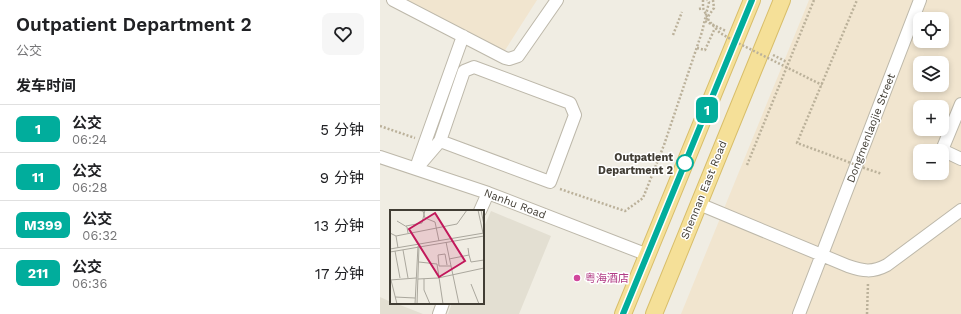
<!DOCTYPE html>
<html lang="zh">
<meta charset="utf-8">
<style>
body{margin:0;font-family:"Work Sans","Noto Sans SC",sans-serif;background:#f6f6f6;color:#202124;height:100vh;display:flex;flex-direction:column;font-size:15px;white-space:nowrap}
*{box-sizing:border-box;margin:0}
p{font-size:13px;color:#757577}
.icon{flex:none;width:22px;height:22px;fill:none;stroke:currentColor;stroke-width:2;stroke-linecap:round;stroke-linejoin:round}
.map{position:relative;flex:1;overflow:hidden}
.drawer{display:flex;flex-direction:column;background:#fff;width:380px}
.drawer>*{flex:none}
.badge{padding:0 8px;border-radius:6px;font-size:14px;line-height:26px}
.buttons{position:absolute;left:533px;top:12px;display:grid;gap:8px}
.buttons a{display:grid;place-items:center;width:36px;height:36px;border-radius:8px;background:#fff;box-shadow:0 2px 6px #0003;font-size:20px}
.map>.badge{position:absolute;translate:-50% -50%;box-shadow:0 0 0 2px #fff}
h2{padding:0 16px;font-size:15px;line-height:36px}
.round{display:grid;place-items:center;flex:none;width:42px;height:42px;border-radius:8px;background:#f6f6f6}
.headline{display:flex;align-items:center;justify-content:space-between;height:68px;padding:0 16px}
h1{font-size:19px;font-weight:600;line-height:30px}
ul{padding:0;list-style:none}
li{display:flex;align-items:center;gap:12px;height:48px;padding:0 16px;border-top:1px solid #e0e0e0}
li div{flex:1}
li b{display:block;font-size:15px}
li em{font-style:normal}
li .badge{min-width:44px;font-weight:700;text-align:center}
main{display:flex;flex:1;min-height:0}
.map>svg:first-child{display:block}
</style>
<main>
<section class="drawer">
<div class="headline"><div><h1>Outpatient Department 2</h1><p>公交</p></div><a class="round"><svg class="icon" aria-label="heart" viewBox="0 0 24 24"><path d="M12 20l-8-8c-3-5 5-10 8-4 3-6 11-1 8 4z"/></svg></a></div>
<h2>发车时间</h2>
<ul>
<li><span class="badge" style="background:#01ad9c;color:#fff">1</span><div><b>公交</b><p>06:24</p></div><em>5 分钟</em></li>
<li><span class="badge" style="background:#01ad9c;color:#fff">11</span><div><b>公交</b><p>06:28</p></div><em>9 分钟</em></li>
<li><span class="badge" style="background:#01ad9c;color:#fff">M399</span><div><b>公交</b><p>06:32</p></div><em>13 分钟</em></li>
<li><span class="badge" style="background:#01ad9c;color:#fff">211</span><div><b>公交</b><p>06:36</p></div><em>17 分钟</em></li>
</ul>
</section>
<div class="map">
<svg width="581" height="314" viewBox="0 0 581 314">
<rect width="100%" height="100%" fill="#f0ede3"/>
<path fill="#e3dfd2" d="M111 211 171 236 139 314H68L72 303H103V229Z
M0 297 11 302V303H15L43 314H0Z"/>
<path fill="#f1e5cf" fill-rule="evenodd" d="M19 0H157L122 55Z
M429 0H581V314H301ZM540 19H562V41H540ZM540 63H562V85H540ZM540 107H562V129H540ZM540 151H562V173H540Z"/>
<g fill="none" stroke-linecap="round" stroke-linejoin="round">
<g stroke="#bdb8aa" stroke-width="14">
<path id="minor" d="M13 0 125 58 129 59 138 56 177 0
M581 104 562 150 581 159
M0 157 108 193 268 255
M38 162 83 36
M36 169 60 141 84 71 94 67 190 103 195 115 170 182 60 141
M319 204 468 266C483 271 492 273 507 265L581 210
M100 211 108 193
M59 314 63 303
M419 314 540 0"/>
</g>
<g stroke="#d8be6a" stroke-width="18">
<path id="major" d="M243 314 372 0
M274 314 402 0"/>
</g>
<path stroke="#bbb19a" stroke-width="2.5" stroke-dasharray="2 2" stroke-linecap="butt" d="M333 0 334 8 325 21 346 31
M319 9 323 8
M293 35 302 12
M317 48 325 50 335 28
M393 55 407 62
M416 72 442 85
M0 126 35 138
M466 161 417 143 477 0
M367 165 434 0
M487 169 502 174
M180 189 245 211 263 198 284 145 322 32 329 2 327 0
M487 314 488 283"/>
<use href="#minor" stroke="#fff" stroke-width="12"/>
<use href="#major" stroke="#f5e098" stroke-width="16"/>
<path stroke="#bbb19a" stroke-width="2.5" stroke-dasharray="2 2" stroke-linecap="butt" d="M323 0V8L329 21 340 33 354 41 416 72
M468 162 487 169"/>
</g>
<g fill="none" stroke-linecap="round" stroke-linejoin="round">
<g stroke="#fff" stroke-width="9">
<path id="line" d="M243 314 372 0"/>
</g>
<use href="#line" stroke="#01ad9c" stroke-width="6"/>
</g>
<circle fill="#fff" stroke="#01ad9c" stroke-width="2" cx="305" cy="163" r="8"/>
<circle fill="#d1479c" stroke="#fff" stroke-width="1.5" cx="197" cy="278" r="4"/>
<g text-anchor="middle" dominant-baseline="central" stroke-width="3" stroke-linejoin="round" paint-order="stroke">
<g font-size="11" fill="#413d34" stroke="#fff">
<text transform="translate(491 128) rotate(-69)">Dongmenlaojie Street</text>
<text transform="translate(324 190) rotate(-68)">Shennan East Road</text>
<text transform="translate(135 204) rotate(21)">Nanhu Road</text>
</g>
<g font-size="11" font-weight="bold" fill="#413d34" stroke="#fff" text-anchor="end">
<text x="293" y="157">Outpatient<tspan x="293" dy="13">Department 2</tspan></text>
</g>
<g font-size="11" fill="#b23c85" stroke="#fff" text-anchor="start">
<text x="205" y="278">粤海酒店</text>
</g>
</g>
<g transform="translate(10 210)">
<rect width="94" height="94" fill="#f0ede3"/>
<path fill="none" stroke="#aaa79d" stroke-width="1" d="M25 0 33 1 35 8 45 12 49 31M88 0 93 23M91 0 94 15M7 11 17 17 18 23M16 16 32 13 35 0M0 23 6 26 67 14 77 0M6 26 8 38M56 32 69 94M0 39 94 23M13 40 18 68M5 41 10 68M0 42 94 26M79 45 81 52 94 50M59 49 79 45 78 38M29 52 47 54 53 94M57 55 55 44 48 45 49 56H61M28 69 48 68 94 58M34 69V80L40 94M0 70 26 68M1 70 7 94M81 74 89 94M5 87 25 88M25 94 28 36M27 94 29 36"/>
<path fill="#c2185b" fill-opacity="0.15" stroke="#c2185b" stroke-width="2" d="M45 3 75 51 49 67 19 19Z"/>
<rect width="94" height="94" fill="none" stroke="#413d34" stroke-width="2"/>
</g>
</svg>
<div class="buttons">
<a><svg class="icon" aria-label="locate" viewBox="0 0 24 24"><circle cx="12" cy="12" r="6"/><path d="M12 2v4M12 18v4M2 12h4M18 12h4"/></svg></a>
<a><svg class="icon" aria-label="layers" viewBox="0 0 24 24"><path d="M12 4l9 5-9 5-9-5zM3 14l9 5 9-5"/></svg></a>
<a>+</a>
<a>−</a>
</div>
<b class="badge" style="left:327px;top:110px;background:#01ad9c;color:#fff">1</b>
</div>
</main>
